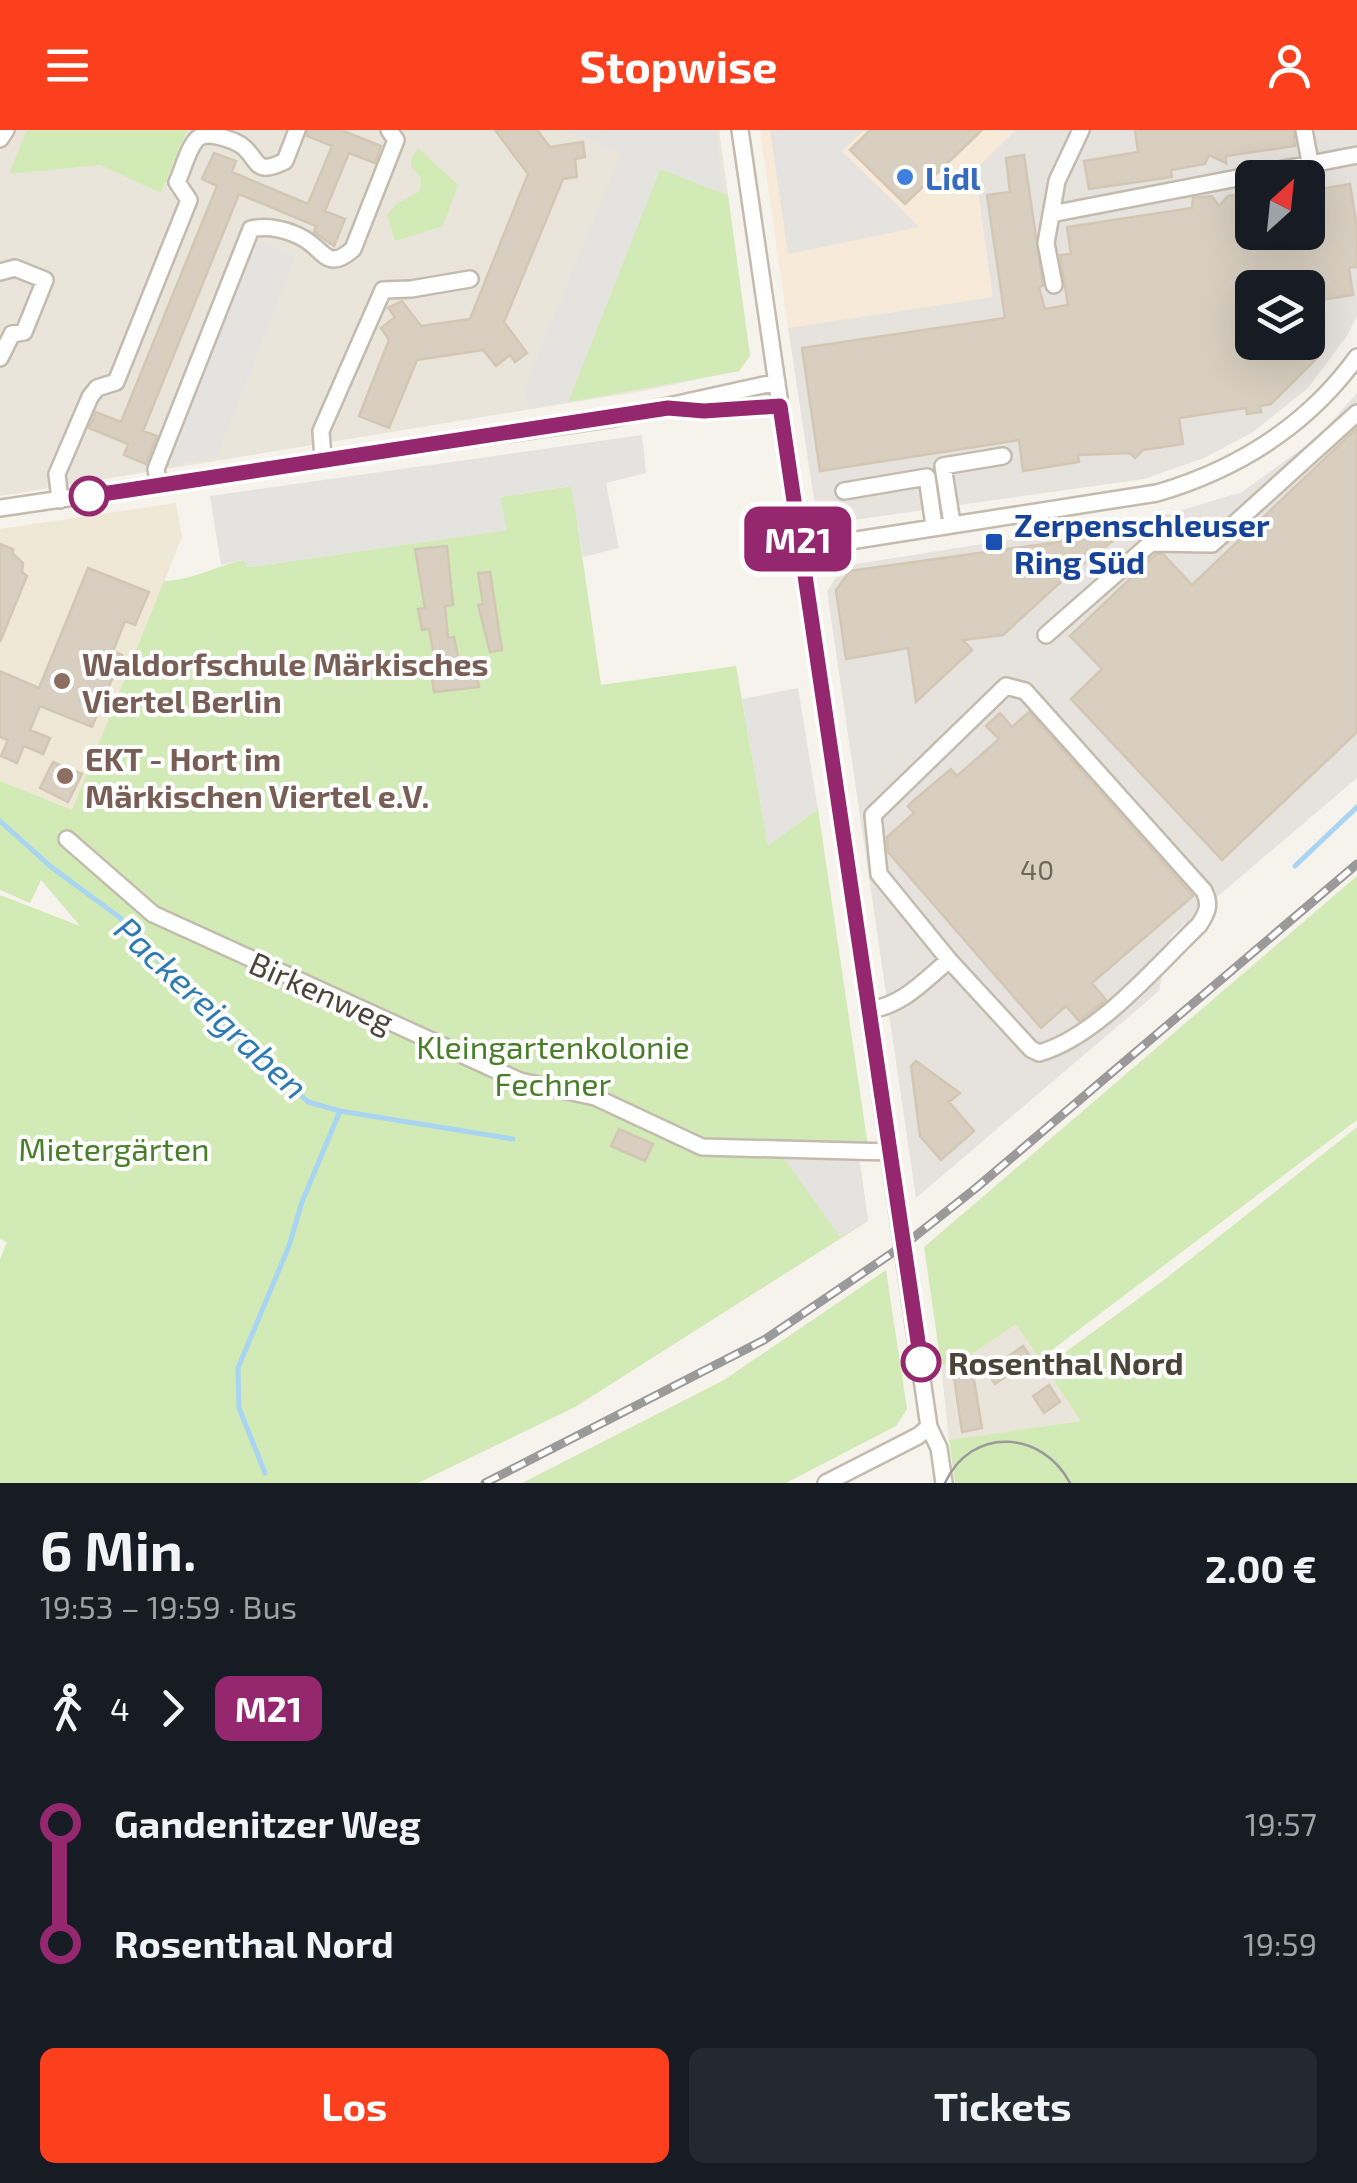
<!DOCTYPE html>
<html lang="de">
<meta charset="utf-8">
<style>
body{margin:0;font-family:"Exo 2",sans-serif;background:#242831;color:#f1f3f6;height:100vh;display:flex;flex-direction:column;font-size:38px;white-space:nowrap}
*{box-sizing:border-box;margin:0}
p{font-size:32px;color:#9ea1a6}
.icon{flex:none;width:55px;height:55px;fill:none;stroke:currentColor;stroke-width:2;stroke-linecap:round;stroke-linejoin:round}
.map{position:relative;height:1353px;overflow:hidden}
.details{display:flex;flex-direction:column;background:#171b24;flex:1}
.details>*{flex:none}
.badge{padding:0 20px;border-radius:15px;font-size:35px;line-height:65px}
.needle{width:65px;rotate:27deg}
.fabs{position:absolute;left:1235px;top:30px;display:grid;gap:20px}
.fabs a{display:grid;place-items:center;width:90px;height:90px;border-radius:15px;background:#171b24;box-shadow:0 10px 40px #0002;font-size:50px}
.map>.badge{position:absolute;translate:-50% -50%;box-shadow:0 0 0 5px #fff}
.legs{display:flex;align-items:center;gap:15px;height:110px;padding:0 40px;font-size:32px}
.legs p{margin-inline-start:auto}
.headline{display:flex;align-items:center;justify-content:space-between;height:170px;padding:0 40px}
h1{font-size:55px;font-weight:700;line-height:75px}
.action{display:flex;gap:20px;margin-top:auto;padding:20px 40px}
.action a{flex:1;height:115px;border-radius:15px;background:#fc3f1d;color:#fff;font-size:40px;font-weight:700;line-height:115px;text-align:center}
.action a+a{background:#242831;color:#f1f3f6}
ul{padding:0 40px;list-style:none}
li{display:flex;align-items:center;gap:35px;height:120px;font-size:38px}
li i{display:grid;place-items:center;width:15px;height:100%;margin:0 12px;background:currentColor}
li i::after{content:'';width:25px;height:25px;margin:-12px;border:8px solid;border-radius:50%;background:#171b24}
li p{margin-inline-start:auto}
li:first-child i{background:linear-gradient(#0000 50%,currentColor 0)}
li:last-child i{background:linear-gradient(currentColor 50%,#0000 0)}
header{display:flex;justify-content:space-between;align-items:center;height:130px;padding:0 40px;background:#fc3f1d;color:#fff;font-size:45px;font-weight:700}
.map>svg:first-child{display:block}
</style>
<header><svg class="icon" aria-label="menu" viewBox="0 0 24 24"><path d="M4 6h16M4 12h16M4 18h16"/></svg>Stopwise<svg class="icon" aria-label="person" viewBox="0 0 24 24"><circle cx="12" cy="8" r="4"/><path d="M4 21q1-7 8-7t8 7"/></svg></header>
<div class="map">
<svg width="1357" height="1353" viewBox="0 0 1357 1353">
<rect width="100%" height="100%" fill="#f6f3ec"/>
<path fill="#eae5da" d="M0 0H719L750 226 739 241 642 261 0 366Z
M1016 1193 1081 1291 949 1310 941 1235 963 1231Z"/>
<path fill="#f7ead8" d="M760 0H1016L975 41 994 167 788 198Z"/>
<path fill="#e6e2dd" fill-rule="evenodd" d="M1016 0H1357V186L1347 206 1308 258 1253 302 1204 328 1144 349 839 392 815 376 788 198 993 167 975 40ZM1252 48H1308V102H1252ZM1252 158H1308V212H1252Z
M1357 263V648L1171 806 1159 861 916 1068 827 461 844 436 1169 384 1242 362 1318 307Z"/>
<path fill="#efe8d6" d="M176 373 182 407 72 681 0 651V399Z"/>
<path fill="#d2eab5" d="M27 0H187L161 63 100 35 9 44Z
M418 18 458 55 443 96 395 111 387 85 395 75 420 61 421 47 411 37V28Z
M660 39 728 65 750 226 739 241 568 272Z
M572 356 601 555 736 536 768 715 818 679 869 1023 859 1027 868 1091 575 1277 418 1353H0V1129L7 1112 0 1109V765L80 796 41 750 30 773 0 760V651L72 680 164 451C193 450 216 436 244 430L247 437 257 436 506 400 500 367Z
M1357 746V990L1040 1229 1016 1194 962 1231 941 1235 924 1117Z
M1357 997V1353H955L949 1310 1081 1291 1045 1237 1164 1150Z
M886 1140 907 1279 896 1296 786 1353H522L724 1250Z"/>
<path fill="#e5e3e0" d="M565 0H716L723 63 660 39 568 272 528 278 524 259 621 23Z
M770 0H864L842 21 919 97 788 124Z
M251 107 296 125 217 326 163 337Z
M642 305 646 343 606 353 619 418 583 427 571 356 500 367 507 400 257 436 247 437 244 430 221 435 210 366Z
M798 558 818 679 768 716 742 569Z
M781 1024 859 1027 868 1091 840 1107Z"/>
<g fill="none" stroke-linecap="round" stroke-linejoin="round">
<path stroke="#a9d4f2" stroke-width="5" d="M0 691 50 736 119 787 188 862 308 972 340 981 513 1009
M1295 736 1357 677
M265 1343 239 1278 238 1238 289 1116 302 1072 340 981"/>
</g>
<path fill="#d8cfc1" stroke="#d3c7b4" stroke-width="2.5" d="M308 0H341L381 16 375 33 349 23 325 81 345 89 334 116 314 102 316 96 239 64 143 301 157 306 146 334 124 325 128 314 89 298 96 282 121 292 217 56 202 49 214 23 236 31 232 42 308 74 332 16 307 6Z
M495 0H537L550 17 583 12 585 27 575 29 577 47 563 49 504 192 527 223 515 232 510 225 496 236 483 220 417 230 389 298 359 286 389 210 381 198 395 187 388 178 402 171 421 196 470 189 528 44Z
M870 0H982L905 74 850 20Z
M1135 0H1293L1295 16 1226 26V33L1209 25 1205 34 1171 40 1172 47 1089 59 1084 31 1138 22Z
M1024 25 1043 155 1039 158 1045 179 1068 175 1060 125 1071 124 1067 97 1192 78 1193 68 1212 66 1219 76 1228 66 1252 62V102H1308V61L1350 54 1357 99V137L1349 138 1353 165 1308 172V158H1252V212H1308V180L1315 179 1321 224 1271 274 1260 276 1261 282 1247 284 1246 278 1179 288 1183 314 1143 320 1135 328 1130 323 1078 325 1079 332 1023 341 1019 310 820 341 802 218 1005 188 987 65 1010 62 1006 28Z
M1357 298V602L1222 730 1071 569 1102 539 1070 506 1156 424H1163L1192 455Z
M1123 403 1065 448 1003 505 963 510 972 520 916 572 908 518 846 529 836 460 850 441Z
M0 414 13 419V424L23 433 22 442 27 446 0 512Z
M447 416 453 475 445 476 448 508 454 507 461 541 475 538 479 557 434 562 432 548 438 547 429 499 422 500 418 479 425 478 415 419Z
M88 438 149 462 135 495 125 491 113 521 122 525 92 597 40 576 30 600 50 608 43 624 24 616 17 633 1 626 8 610 0 607V541L39 558Z
M490 442 502 520 490 522 478 475 483 474 478 443Z
M1029 582 1193 766 1092 853 1106 870 1079 891 1066 876 1041 898 888 722 887 707 914 683 908 676 913 671 951 639 957 646 999 609 986 596 1000 583 1012 597Z
M53 632 82 644 68 672 40 658Z
M916 931 960 963 949 972 974 1001 941 1030 920 1006 911 936Z
M619 999 653 1014 645 1031 611 1016Z
M1023 1216 1035 1234 1018 1245 1015 1240 995 1254 987 1241Z
M972 1238 982 1298 962 1302 953 1240Z
M1049 1255 1060 1272 1044 1283 1033 1266Z"/>
<g fill="none" stroke-linecap="round" stroke-linejoin="round">
<g stroke="#c2bbae" stroke-width="20">
<path id="minor" d="M740 0 929 1297 939 1318 944 1353
M1304 0 1310 32
M0 9 6 0
M1051 84 1357 25
M0 142 15 138 45 150 24 202 12 204 0 228
M1054 155 1046 113 1057 51 1081 0
M682 279 780 276
M323 329 321 301 383 160 411 159 470 149
M159 356 156 339 251 99C269 95 290 100 306 110 325 122 328 141 353 119L396 10 389 0
M844 361 927 347 934 396
M60 370 57 344 90 267 97 258 116 252 189 70 177 52C183 40 188 18 197 9 206 0 231 9 241 15 260 29 253 47 285 31L297 0
M0 378 614 288 777 252
M952 393 943 336 1003 326
M799 419 1157 363C1238 339 1307 296 1357 227
M1046 505 1151 413 1212 414 1357 283
M67 709 153 784 520 951 595 967 702 1017 889 1022
M869 880C902 876 924 851 949 830L1031 919 1039 923C1097 907 1156 836 1199 795 1207 783 1211 775 1204 761L1025 561 1006 556 873 685 879 744 949 830
M826 1353 918 1306 929 1297"/>
</g>
<use href="#minor" stroke="#fff" stroke-width="15"/>
<path stroke="#9a9a9a" stroke-width="2.5" d="M945 1353C971 1296 1042 1300 1070 1353"/>
<g stroke="#9a9a9a" stroke-width="9">
<path id="rail" d="M485 1353 764 1210 904 1115 976 1058 1357 734"/>
</g>
<use href="#rail" stroke="#fff" stroke-width="5" stroke-dasharray="15" stroke-linecap="butt"/>
</g>
<g fill="none" stroke-linecap="round" stroke-linejoin="round">
<g stroke="#fff" stroke-width="22">
<path id="line-1" d="M89 366 668 278 704 281 780 276 921 1232"/>
</g>
<use href="#line-1" stroke="#95276e" stroke-width="15"/>
</g>
<circle fill="#3f7fe0" stroke="#fff" stroke-width="4" cx="905" cy="47" r="10"/>
<g fill="#fff" stroke="#95276e" stroke-width="5">
<circle cx="89" cy="366" r="18"/>
<circle cx="921" cy="1232" r="18"/>
</g>
<rect fill="#1a4fb4" stroke="#fff" stroke-width="4" x="984" y="402" width="20" height="20" rx="5"/>
<g fill="#8d6e63" stroke="#fff" stroke-width="4">
<circle cx="62" cy="551" r="10"/>
<circle cx="65" cy="646" r="10"/>
</g>
<g text-anchor="middle" dominant-baseline="central" stroke-width="8" stroke-linejoin="round" paint-order="stroke">
<g font-size="28" fill="#6e675b">
<text x="1037" y="739">40</text>
</g>
<g font-size="32" font-weight="bold" fill="#366cbe" stroke="#fff" text-anchor="start">
<text x="925" y="47">Lidl</text>
</g>
<g font-size="32" font-weight="bold" fill="#164399" stroke="#fff" text-anchor="start">
<text x="1014" y="394">Zerpenschleuser<tspan x="1014" dy="37">Ring Süd</tspan></text>
</g>
<g font-size="32" font-weight="bold" fill="#785e54" stroke="#fff" text-anchor="start">
<text x="82" y="533">Waldorfschule Märkisches<tspan x="82" dy="37">Viertel Berlin</tspan></text>
<text x="85" y="628">EKT - Hort im<tspan x="85" dy="37">Märkischen Viertel e.V.</tspan></text>
</g>
<g font-size="32" fill="#4b4439" stroke="#fff">
<text transform="translate(322 861) rotate(24)">Birkenweg</text>
</g>
<g font-size="32" fill="#4a7f2a" stroke="#fff">
<text x="553" y="916">Kleingartenkolonie<tspan x="553" dy="37">Fechner</tspan></text>
<text x="114" y="1018">Mietergärten</text>
</g>
<g font-size="32" font-weight="bold" fill="#4b4439" stroke="#fff" text-anchor="start">
<text x="948" y="1232">Rosenthal Nord</text>
</g>
<g font-size="35" font-style="italic" fill="#2e7ab2" stroke="#fff">
<text transform="translate(212 877) rotate(43)">Packereigraben</text>
</g>
</g>
</svg>
<div class="fabs">
<a><svg class="needle" viewBox="-14 -14 28 28"><path d="M0-13l5 13h-10z" fill="#e53935"/><path d="M0 13l5-13h-10z" fill="#9ea1a6"/></svg></a>
<a><svg class="icon" aria-label="layers" viewBox="0 0 24 24"><path d="M12 4l9 5-9 5-9-5zM3 14l9 5 9-5"/></svg></a>
</div>
<b class="badge" style="left:798px;top:409px;background:#95276e;color:#fff">M21</b>
</div>
<section class="details">
<div class="headline"><div><h1>6 Min.</h1><p>19:53 – 19:59 · Bus</p></div><b>2.00 €</b></div>
<div class="legs"><svg class="icon" aria-label="walk" viewBox="0 0 24 24"><circle cx="13" cy="4" r="2"/><path d="M13 8l-2 6 4 7M11 14l-3 7M7 12l3-4h3l4 4"/></svg>4<svg class="icon" aria-label="forward" viewBox="0 0 24 24"><path d="M9 5l7 7-7 7"/></svg><b class="badge" style="background:#95276e;color:#fff">M21</b></div>
<ul>
<li><i style="color:#95276e"></i><b>Gandenitzer Weg</b><p>19:57</p></li>
<li><i style="color:#95276e"></i><b>Rosenthal Nord</b><p>19:59</p></li>
</ul>
<div class="action"><a>Los</a><a>Tickets</a></div>
</section>
